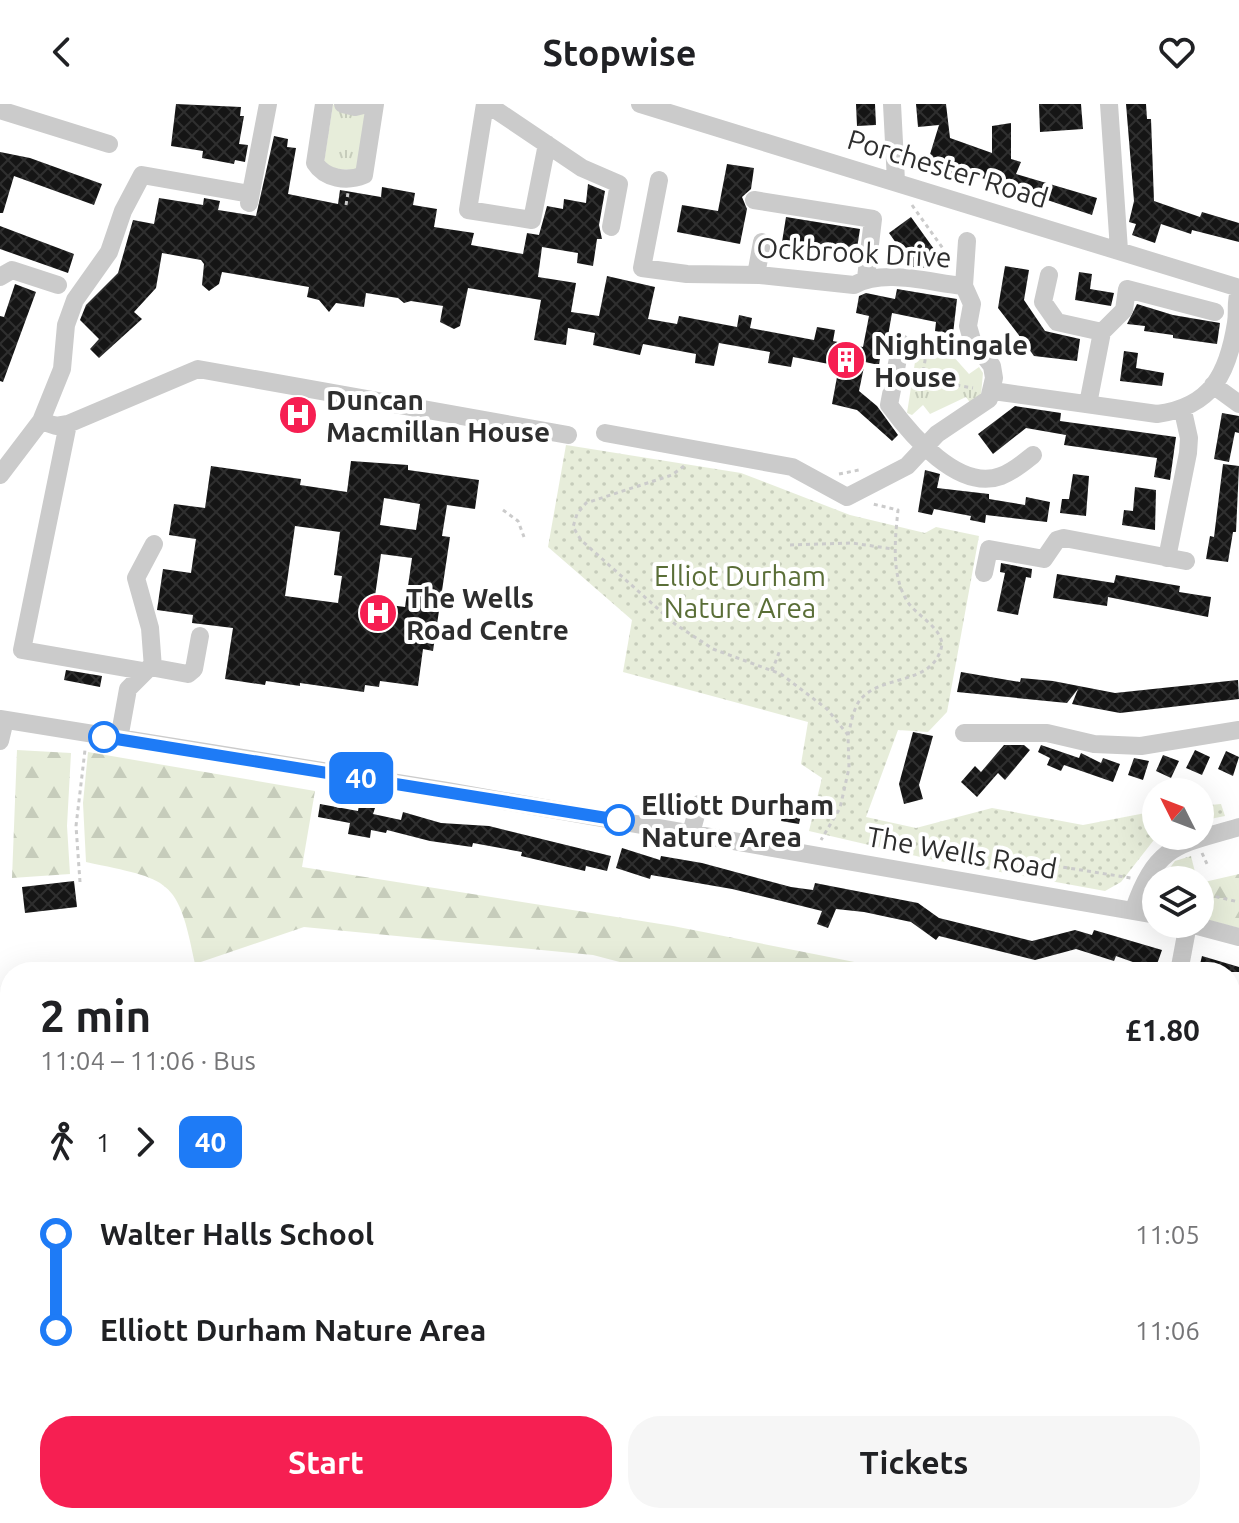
<!DOCTYPE html>
<meta charset="utf-8">
<style>
body{margin:0;font-family:Ubuntu,sans-serif;background:#f6f6f6;color:#202124;height:100vh;display:flex;flex-direction:column;font-size:30px;white-space:nowrap}
*{box-sizing:border-box;margin:0}
p{font-size:26px;color:#757577}
.icon{flex:none;width:44px;height:44px;fill:none;stroke:currentColor;stroke-width:2;stroke-linecap:round;stroke-linejoin:round}
.map{position:relative;flex:1;overflow:hidden}
.drawer{position:absolute;left:0px;top:858px;width:1240px;height:562px;display:flex;flex-direction:column;background:#fff;border-radius:32px 32px 0 0;box-shadow:0 8px 32px #0002}
.drawer>*{flex:none}
.badge{padding:0 16px;border-radius:12px;font-size:28px;line-height:52px}
.needle{width:52px;rotate:312deg}
.controls{position:absolute;left:1142px;top:674px;display:grid;gap:16px}
.controls a{display:grid;place-items:center;width:72px;height:72px;border-radius:50%;background:#fff;box-shadow:0 8px 32px #0002;font-size:40px}
.map>.badge{position:absolute;translate:-50% -50%;box-shadow:0 0 0 4px #fff}
.legs{display:flex;align-items:center;gap:12px;height:88px;padding:0 40px;font-size:26px}
.legs p{margin-inline-start:auto}
.headline{display:flex;align-items:center;justify-content:space-between;height:136px;padding:0 40px}
h1{font-size:44px;font-weight:700;line-height:60px}
.cta{display:flex;gap:16px;margin-top:auto;padding:16px 40px}
.cta a{flex:1;height:92px;border-radius:32px;background:#f61f52;color:#fff;font-size:32px;font-weight:700;line-height:92px;text-align:center}
.cta a+a{background:#f6f6f6;color:#202124}
ul{padding:0 40px;list-style:none}
li{display:flex;align-items:center;gap:28px;height:96px;font-size:30px}
li i{display:grid;place-items:center;width:12px;height:100%;margin:0 10px;background:currentColor}
li i::after{content:'';width:20px;height:20px;margin:-10px;border:6px solid;border-radius:50%;background:#fff}
li p{margin-inline-start:auto}
li:first-child i{background:linear-gradient(#0000 50%,currentColor 0)}
li:last-child i{background:linear-gradient(currentColor 50%,#0000 0)}
header{display:flex;justify-content:space-between;align-items:center;height:104px;padding:0 40px;background:#fff;font-size:36px;font-weight:700}
.map>svg:first-child{display:block}
</style>
<header><svg class="icon" aria-label="back" viewBox="0 0 24 24"><path d="M15 5l-7 7 7 7"/></svg>Stopwise<svg class="icon" aria-label="heart" viewBox="0 0 24 24"><path d="M12 20l-8-8c-3-5 5-10 8-4 3-6 11-1 8 4z"/></svg></header>
<div class="map">
<svg width="1239" height="1419" viewBox="0 0 1239 1419">
<defs>
<pattern id="grass-tufts" width="24" height="20" patternUnits="userSpaceOnUse" patternTransform="scale(2)"><rect width="24" height="20" fill="#e7edda"/><path d="M3 7l-1-3M5 7V3M7 7l1-3M15 17l-1-3M17 17v-4M19 17l1-3" fill="none" stroke="#c6ccbb"/></pattern>
<pattern id="forest-firs" width="22" height="20" patternUnits="userSpaceOnUse" patternTransform="scale(2)"><rect width="22" height="20" fill="#e7edda"/><path d="M5 1l3.5 6h-7zM16 11l3.5 6h-7z" fill="#c6ccbb"/></pattern>
<pattern id="park-dots" width="8" height="8" patternUnits="userSpaceOnUse" patternTransform="scale(2)"><rect width="8" height="8" fill="#e7edda"/><path d="M2 2h.1M6 6h.1" fill="none" stroke="#c6ccbb" stroke-width="1.8" stroke-linecap="round"/></pattern>
<pattern id="building-cross-hatch" width="8" height="8" patternUnits="userSpaceOnUse" patternTransform="scale(2)"><rect width="8" height="8" fill="#151515"/><path d="M0 0l8 8M0 8l8-8" fill="none" stroke="#2f2f2f"/></pattern>
</defs>
<rect width="100%" height="100%" fill="#fff"/>
<path fill="url(#grass-tufts)" d="M333 0 340 7 365 9 358 66 330 65 324 58Z
M917 245 952 251 969 270 979 263 983 269 981 291 971 300 966 293 930 310 923 301 912 311 907 309Z
M1191 752 1197 776H1161L1175 757Z"/>
<path fill="url(#forest-firs)" d="M17 646 71 649 67 722 70 770 12 774Z
M88 648 315 687 302 763 673 822 905 868H658L593 851 304 823 195 860C178 773 170 776 86 758L83 699Z
M1239 770V824L1200 814V779Z
M1239 925V991L1233 990 1230 997V927Z
M1230 1070 1239 1073V1104L1230 1100Z"/>
<path fill="url(#park-dots)" d="M566 341 741 369 850 411 925 429 936 423 979 432 947 608 928 628 898 626 866 713 916 724 992 704 1083 721 1156 707 1157 732 1121 778 1105 787 929 755 809 727 822 674 801 660 808 618 623 568 632 516 548 443Z
M1221 700 1225 712 1200 717V702Z"/>
<path fill="url(#building-cross-hatch)" fill-rule="evenodd" d="M176 0 241 3 240 12H244L239 40 248 41 245 58 235 56 234 60 202 54 203 47 171 42Z
M856 0H875L876 21 857 22Z
M916 0H946L950 34 992 49V22L1011 19V55L1021 58 1016 70 1097 94 1092 111 973 71 971 78 927 60 939 21 918 23Z
M1039 0H1081L1083 25 1040 28Z
M1126 0H1146L1147 15H1151L1154 97 1200 113 1202 108 1239 119V138L1192 126 1191 130 1161 120 1155 139 1132 131 1136 120 1129 118 1134 97Z
M274 32 288 35 287 43 296 44 288 90 338 100 340 86 381 93 382 83 415 89 413 101 437 105 434 123 474 129 471 141 523 150 527 129 539 131 547 102 563 105 564 95 586 99 588 80 605 87 599 121 602 135H597L593 162 577 159 578 149 542 143 538 173 576 179 571 208 599 212 607 172 655 183 648 215 677 220 679 212 737 223 739 211 752 214 750 224 814 236 817 223 835 226 833 237 863 243 869 212 856 209 859 192 866 189 895 195 897 185 957 195 953 230 935 227 936 218 892 209 885 249 881 248 879 261 865 258 859 287 877 302 898 331 892 337 857 306 832 300 839 262 793 253 791 263 768 259 770 248 719 239 714 262 695 259 696 250 643 240 640 251 593 241 595 229 568 224 566 241 534 236 541 196 468 184 460 222 454 225 440 218 443 202 411 197 404 199 398 194 366 189 364 203 336 199 329 208 319 196 307 193 309 183 222 168 219 180 209 187 202 181 204 160 201 156 162 149 156 184 134 208 142 215 99 254 90 245 99 235 80 216 86 201 118 169 133 116 154 120 159 94 203 101 204 94 220 97 218 106 256 112Z
M0 48 30 54 102 80 94 101 14 72 3 109H0Z
M727 60 754 64 751 85 742 93 747 105 740 140 677 128 682 101 718 107Z
M786 113 860 125 856 151 782 138Z
M911 113 939 152 924 164 913 163 889 129Z
M0 122 74 150 68 169 0 145Z
M1005 162 1029 166 1024 196 1045 227 1080 235 1077 257 1034 252 1015 226 998 204Z
M1079 168 1092 170 1090 185 1114 189 1111 202 1075 196Z
M15 180 36 188 3 278 0 277V212L4 213Z
M1137 200 1173 211 1220 219 1217 240 1173 234V231L1144 227 1145 222 1127 220Z
M1124 247 1138 249 1136 264 1164 269 1162 282 1120 277Z
M1015 302 1061 309 1060 317 1176 333 1170 376 1154 373 1157 354 1064 341 1066 331 1026 324 993 350 978 330Z
M1222 309 1239 312V329L1235 328 1229 358 1214 355Z
M351 357 408 361V366L479 376 475 405 447 401 442 432 450 433 433 547 423 545 418 582 380 577 379 583 365 581 364 588 300 579V582L266 577 265 581 225 575 233 524 192 519 193 511 157 506 163 465 191 469 196 435 169 431 174 400 205 404 211 362 301 375 300 381 347 388ZM384 394 420 400 416 426 380 421ZM295 422 340 428 334 471 342 472 338 499 285 492ZM381 450 412 454 405 503 374 499Z
M1223 360 1239 362 1236 428H1233L1228 458 1206 455 1210 432 1214 433Z
M925 366 940 370 937 384 989 390V395L1025 401 1026 393 1050 398 1047 418 986 411 985 419 970 416 971 412 934 405 932 411 918 408Z
M1073 370 1089 372 1086 412 1060 409 1062 395H1069Z
M1135 383 1156 386 1155 426 1122 421 1124 406 1133 407Z
M1001 459 1032 465 1031 474 1026 473 1018 511 997 507 1005 469 1000 468Z
M1057 470 1114 479 1116 471 1180 482 1179 488 1211 493 1208 513 1108 493 1107 502 1053 494Z
M66 566 102 572 100 583 64 576Z
M961 568 1020 578 1021 574 1053 577 1115 589 1238 576 1239 595 1120 609 1072 600 1078 585 1067 599 957 588Z
M913 628 933 632 919 681 923 695 904 700 899 680Z
M1004 641H1024L1030 646 1005 676 998 669 977 693 961 678 975 662 981 668Z
M1041 641 1079 654 1081 649 1101 659 1103 654 1120 660 1113 678 1064 661 1061 667 1047 661 1050 654 1038 648Z
M1195 646 1210 653 1202 671 1186 664Z
M1226 647 1239 653 1233 672 1218 665Z
M1163 651 1179 657 1171 674 1156 667Z
M1134 654 1149 657 1143 676 1128 671Z
M785 697 803 701 799 720 781 717Z
M320 700 358 707 359 701 375 704 373 710 401 716 403 708 441 719 489 722 611 752 607 767 586 762 585 767 521 752 522 748 473 739 472 743 430 737 387 726 386 729 371 726 370 734 348 730 350 719 318 713Z
M622 744 660 756 661 752 702 759 791 783 813 786 815 779 918 799 939 814 1032 837 1075 826 1092 831 1094 826 1162 846 1155 866 1116 852 1114 857 1076 845 1035 856 939 832 936 836 911 818 864 808 836 805 828 824 817 820 822 807 732 785 651 771 650 775 616 764Z
M74 777 77 803 25 809 22 783Z
M1202 852 1239 863V868H1198Z"/>
<g fill="none" stroke-linecap="round" stroke-linejoin="round">
<path stroke="#cbcbcb" stroke-width="3" stroke-dasharray="4 4" stroke-linecap="butt" d="M346 101 348 89
M912 101 949 153
M918 242 944 247 957 242
M909 273 973 284
M922 275 927 244
M684 362 672 371 586 399 577 410 573 423 581 436 675 520 713 545 781 570 827 605 848 631 849 664 840 704 821 736
M839 370 859 366
M503 406 518 417 524 433
M790 441 852 439 893 445
M772 567 780 546
M848 631C851 621 853 605 860 596 881 570 930 582 941 545 947 526 915 511 907 497 891 470 895 436 898 406L873 400
M1202 749 1207 760
M932 753 943 744 1131 774
M80 778 76 722 85 646
M1200 789 1239 798"/>
<path stroke="#cbcbcb" stroke-width="18" d="M324 0 315 59C325 75 347 78 364 71L375 0
M343 0 355 3 367 0
M485 0 468 106 532 116 547 40
M487 0 582 64 619 80 611 123
M640 0 1239 184
M892 0 896 77
M1109 0 1119 146
M0 6 109 40
M754 96 873 115 866 174
M249 99 268 0
M756 171 762 138
M1049 171 1043 198 1057 218 1102 228 1088 300
M0 173 12 166 58 181
M964 182 967 137
M1102 228 1124 206 1127 185 1215 208
M901 239 889 301C911 331 959 388 1001 372 1014 367 1023 359 1033 351
M1213 281 1239 300
M993 287 1157 310C1212 303 1228 269 1236 219 1238 208 1235 198 1239 188
M41 317 56 322 68 320 198 265 568 331
M68 320 22 546 143 567
M605 329 792 363 847 393 907 362 937 330 989 295 994 274 992 262 972 236 968 222 972 200 964 182C930 179 885 164 854 181L760 171 687 170 642 164 659 76
M0 371 41 317 62 265 66 221 75 196 109 148 123 107 142 71 250 90
M1167 454 1188 349 1189 334 1183 307
M984 469 989 445 1044 455 1057 436 1064 434 1186 457
M153 564 150 524 136 474 154 440
M0 615 447 687 1156 811
M964 629H1047L1094 640 1141 642 1239 626
M119 635 128 585 150 563 188 570 194 565 200 532
M0 637 5 616
M691 729 699 700
M1134 805C1157 739 1179 741 1239 723
M1190 820 1239 833
M1179 868 1188 820
M1230 1189 1239 1193
M0 1219 10 1244
M1230 1393 1239 1396
M75 1410 78 1419
M308 1410 312 1419
M991 1410 1000 1419"/>
</g>
<g fill="none" stroke-linecap="round" stroke-linejoin="round">
<g stroke="#fff" stroke-width="18">
<path id="line-1" d="M104 633 619 716"/>
</g>
<use href="#line-1" stroke="#1e7bf6" stroke-width="12"/>
</g>
<defs>
<g id="building-disc" transform="scale(2)"><circle r="9.5" fill="#f61f52" stroke="#fff"/><path d="M-4-6H4V6H1V3H-1V6H-4ZM-2.5-4.3h1.7v1.8h-1.7ZM.8-4.3h1.7v1.8H.8ZM-2.5-1h1.7V.8h-1.7ZM.8-1h1.7V.8H.8Z" fill="#fff"/></g>
<g id="hospital-disc" transform="scale(2)"><circle r="9.5" fill="#f61f52" stroke="#fff"/><path d="M-5-5h3v3.5h4V-5h3V5h-3V1.5h-4V5h-3Z" fill="#fff"/></g>
</defs>
<g fill-rule="evenodd">
<use href="#building-disc" x="846" y="256"/>
<use href="#hospital-disc" x="298" y="311"/>
<use href="#hospital-disc" x="378" y="509"/>
</g>
<g fill="#fff" stroke="#1e7bf6" stroke-width="4">
<circle cx="104" cy="633" r="14"/>
<circle cx="619" cy="716" r="14"/>
</g>
<g text-anchor="middle" dominant-baseline="central" stroke-width="8" stroke-linejoin="round" paint-order="stroke">
<g font-size="28" fill="#2e2e2e" stroke="#fff">
<text transform="translate(948 64) rotate(17)">Porchester Road</text>
<text transform="translate(854 148) rotate(3)">Ockbrook Drive</text>
<text transform="translate(962 748) rotate(10)">The Wells Road</text>
</g>
<g font-size="28" font-weight="bold" fill="#2e2e2e" stroke="#fff" text-anchor="start">
<text x="874" y="240">Nightingale<tspan x="874" dy="32">House</tspan></text>
<text x="326" y="295">Duncan<tspan x="326" dy="32">Macmillan House</tspan></text>
<text x="406" y="493">The Wells<tspan x="406" dy="32">Road Centre</tspan></text>
</g>
<g font-size="28" fill="#5a6e37" stroke="#fff">
<text x="740" y="471">Elliot Durham<tspan x="740" dy="32">Nature Area</tspan></text>
</g>
<g font-size="28" font-weight="bold" fill="#2e2e2e" stroke="#fff" text-anchor="start">
<text x="641" y="700">Elliott Durham<tspan x="641" dy="32">Nature Area</tspan></text>
</g>
</g>
</svg>
<div class="controls">
<a><svg class="needle" viewBox="-14 -14 28 28"><path d="M0-13l5 13h-10z" fill="#e53935"/><path d="M0 13l5-13h-10z" fill="#757577"/></svg></a>
<a><svg class="icon" aria-label="layers" viewBox="0 0 24 24"><path d="M12 4l9 5-9 5-9-5zM3 14l9 5 9-5"/></svg></a>
</div>
<b class="badge" style="left:361px;top:674px;background:#1e7bf6;color:#fff">40</b>
<section class="drawer">
<div class="headline"><div><h1>2 min</h1><p>11:04 – 11:06 · Bus</p></div><b>£1.80</b></div>
<div class="legs"><svg class="icon" aria-label="walk" viewBox="0 0 24 24"><circle cx="13" cy="4" r="2"/><path d="M13 8l-2 6 4 7M11 14l-3 7M7 12l3-4h3l4 4"/></svg>1<svg class="icon" aria-label="forward" viewBox="0 0 24 24"><path d="M9 5l7 7-7 7"/></svg><b class="badge" style="background:#1e7bf6;color:#fff">40</b></div>
<ul>
<li><i style="color:#1e7bf6"></i><b>Walter Halls School</b><p>11:05</p></li>
<li><i style="color:#1e7bf6"></i><b>Elliott Durham Nature Area</b><p>11:06</p></li>
</ul>
<div class="cta"><a>Start</a><a>Tickets</a></div>
</section>
</div>
